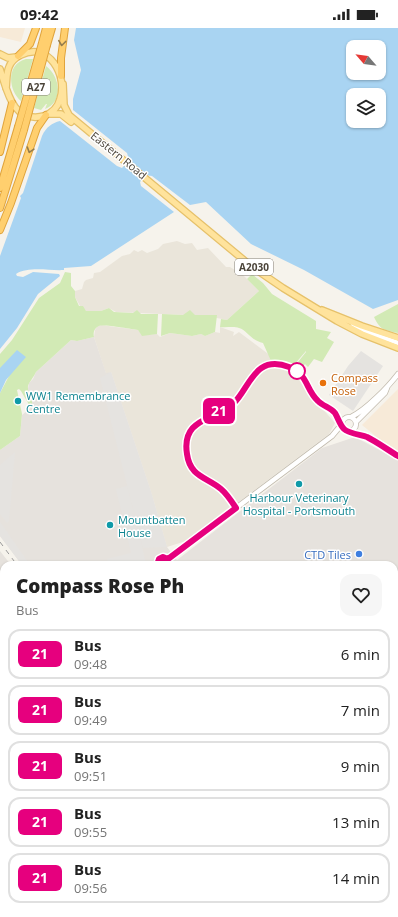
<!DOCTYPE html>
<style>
body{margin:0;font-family:"Open Sans",sans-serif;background:#f6f6f6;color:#222;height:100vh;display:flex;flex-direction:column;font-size:15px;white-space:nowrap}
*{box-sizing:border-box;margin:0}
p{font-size:13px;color:#767676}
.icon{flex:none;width:22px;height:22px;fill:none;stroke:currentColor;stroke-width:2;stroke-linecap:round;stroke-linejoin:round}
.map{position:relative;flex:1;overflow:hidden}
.sheet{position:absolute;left:0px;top:533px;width:398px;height:356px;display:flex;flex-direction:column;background:#fff;border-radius:12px 12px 0 0;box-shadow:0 1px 3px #0004}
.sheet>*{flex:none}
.badge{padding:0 8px;border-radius:6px;font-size:14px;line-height:26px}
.needle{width:26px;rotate:298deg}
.controls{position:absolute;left:346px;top:12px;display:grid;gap:8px}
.controls a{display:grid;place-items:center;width:40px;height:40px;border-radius:8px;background:#fff;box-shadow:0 1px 3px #0004;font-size:20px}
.map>.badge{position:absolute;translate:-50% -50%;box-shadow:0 0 0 2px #fff}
.round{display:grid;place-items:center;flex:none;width:42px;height:42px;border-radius:12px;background:#f6f6f6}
.summary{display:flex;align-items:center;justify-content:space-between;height:68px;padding:0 16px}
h1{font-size:19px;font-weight:800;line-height:30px}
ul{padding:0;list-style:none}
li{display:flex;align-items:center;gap:12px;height:50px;margin:0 8px 6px;padding:0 8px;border:2px solid #e0e0e0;border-radius:12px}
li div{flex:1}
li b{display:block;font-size:15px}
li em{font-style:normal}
li .badge{min-width:44px;font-weight:700;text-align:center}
.status{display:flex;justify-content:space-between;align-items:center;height:28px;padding:0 20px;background:#fff;direction:ltr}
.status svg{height:11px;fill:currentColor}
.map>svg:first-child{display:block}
</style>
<div class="status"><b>09:42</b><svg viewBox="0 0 49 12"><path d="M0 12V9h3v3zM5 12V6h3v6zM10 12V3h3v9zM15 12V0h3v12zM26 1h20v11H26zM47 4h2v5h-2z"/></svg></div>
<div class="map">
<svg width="398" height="889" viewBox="0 0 398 889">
<rect width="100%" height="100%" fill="#f6f3ec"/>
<path fill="#eae5da" d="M177 213 185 216 192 215 197 222 208 220 226 239H230L243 247 259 263 227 292 207 288 116 284 109 280 101 283H86L80 278 75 269V263L82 261 84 254 86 252 93 250 94 245 100 244 122 228 130 226 134 222 138 224 142 222 147 225 158 221 163 216Z
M101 297 138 302 142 307 157 306 160 309 170 305 192 308 201 306 205 308 215 304 220 305V299L234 304 233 308 239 304 295 346 303 355 307 363 335 395 329 406 199 504 186 513 167 519 151 464 111 344 106 346 94 309 95 302 97 299Z
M4 671V748L0 753V674Z
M0 766 4 770V831L0 830Z
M0 840 4 841V885H24L20 889H0Z
M394 854 398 857V889H188L179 885H394Z
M73 885H155L164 889H70Z"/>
<path fill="#f7ead8" d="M0 0H25L21 14 0 9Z
M398 361V423L378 410 362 397Z"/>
<path fill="#e6e2dd" d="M94 309 106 345 111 344 151 464 167 519 177 532 322 420 355 409 398 432V846L394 843V537H22L0 508V422L20 408 22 387 33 378 28 361 29 355 33 351 36 344 71 312 77 313Z
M0 523 11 537H4V661L0 664Z"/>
<path fill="#d2eab5" d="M26 31H33L21 73C8 62 6 36 26 31Z
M46 38C60 48 64 74 45 81L47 76H46L41 82 34 80Z
M65 244 71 245V258L75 263V269L79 278H83L86 283H101L109 280 114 284 133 285 137 282 141 286H158L157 306 142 308 138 302C131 301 103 296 99 298 94 300 93 305 94 309L77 313 71 312 36 344C34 349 29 354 28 358 27 365 35 372 31 380L21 363 19 361 17 362 22 386 20 408 0 422V365L9 348 0 340V326L12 312 39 270 60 255Z
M252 246 263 255 272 266 316 293V301L331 304 327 310 334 314 322 334 314 331 308 339 305 336 303 338 298 334 306 324V323L294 337 271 333 263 315C250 312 247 302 239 300 234 298 226 300 220 299L221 291 227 292 259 263 247 251Z
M398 276V305C384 302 380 302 374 289Z
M190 282 195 287H217L215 304 205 308 201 306 192 308 170 305 161 308 162 286 183 287Z"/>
<path fill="#e5e3e0" d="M361 323 383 338 353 383 329 367 348 338Z
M111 344 151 464 167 519 143 520 100 350Z
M15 424 9 493 7 495 0 486V437Z
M127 458 142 518 146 537H108L107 531 131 525 116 461Z
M0 494 5 501 30 537H22L0 508Z"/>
<path fill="#a9d4f2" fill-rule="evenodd" d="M76 0H398V272L373 281 304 242 251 216 206 174 190 177 152 148 146 147 140 154 141 158 174 184 91 238 64 240V242C49 243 29 238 16 246L17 248 23 249 33 244 59 246 60 248 38 266 17 300 0 321V228L21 170 20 168 23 165 42 108C46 99 52 95 60 93L117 138 122 140 129 132 127 125 73 82V71L81 42 74 12ZM353 19H379V45H353ZM353 67H379V93H353Z
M17 322 26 329 6 352 0 365V340Z"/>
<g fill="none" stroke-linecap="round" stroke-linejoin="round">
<g stroke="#c2bbae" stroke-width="6">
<path id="minor" d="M353 296 367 304 398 315
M351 389C366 382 388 359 398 346
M342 396a7 7 0 1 1 14 0a7 7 0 1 1-14 0Z
M356 394 385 365 387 360
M168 531 332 408 342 396
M157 537 158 532 163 529 168 531 170 537
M0 669 4 666"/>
</g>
<g stroke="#e6c16a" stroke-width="8">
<path id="major" d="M0 26 8 30 16 29
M0 41C7 62 12 96 44 88 52 85 58 79 60 71 68 48 49 13 21 27 15 30 11 33 9 39 6 46 7 53 6 60
M63 56 64 77 69 87 251 238 283 260 337 293 362 306 398 320
M49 86H61L71 94
M322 282 362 298 398 310
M0 835 4 836
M166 885 175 889"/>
</g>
<g stroke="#e0a43c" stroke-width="8">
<path id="highway" d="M42 15 46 0
M47 17 52 0
M18 28 30 16 36 0
M61 48V30L65 0
M0 124 12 75
M0 160 18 99
M0 180 24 102
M0 202 11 175 37 100 46 87"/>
</g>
<use href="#minor" stroke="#fff" stroke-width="4.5"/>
<use href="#major" stroke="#ffe39c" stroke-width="5.5"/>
<use href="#highway" stroke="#ffcf6e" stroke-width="6"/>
<path stroke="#9a9a9a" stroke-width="1" stroke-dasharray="5 5" stroke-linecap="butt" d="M0 514 17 537
M394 847 398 850"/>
<g stroke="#e0a43c" stroke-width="8" stroke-linecap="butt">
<path id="highway-bridge" d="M18 99 42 15
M24 102 47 17"/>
</g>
<use href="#highway-bridge" stroke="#ffcf6e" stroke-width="6"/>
</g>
<defs><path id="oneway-chevron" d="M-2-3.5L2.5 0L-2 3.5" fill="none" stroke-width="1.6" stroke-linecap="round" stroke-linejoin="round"/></defs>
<g stroke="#937c4e">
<use href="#oneway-chevron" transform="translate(62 15) rotate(97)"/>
<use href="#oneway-chevron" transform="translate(30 122) rotate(108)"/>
</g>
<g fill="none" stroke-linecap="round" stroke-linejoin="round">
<g stroke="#fff" stroke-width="9">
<path id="line" d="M157 537 159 531 163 529 168 531 236 480C232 474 227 466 221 461 207 449 190 449 187 426 181 390 215 392 234 375 250 359 255 326 289 339 309 347 305 361 318 373 323 378 331 380 335 385 338 390 340 397 344 401 348 405 361 407 367 409 377 414 388 422 398 428"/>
</g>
<use href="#line" stroke="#e6007e" stroke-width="6"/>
</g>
<circle fill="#fff" stroke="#e6007e" stroke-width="2" cx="297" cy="343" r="8"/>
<circle fill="#e8710a" stroke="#fff" stroke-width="1.5" cx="323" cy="355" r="4"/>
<g fill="#0f9aa8" stroke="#fff" stroke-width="1.5">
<circle cx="18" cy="373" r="4"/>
<circle cx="299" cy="456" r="4"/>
<circle cx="110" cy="497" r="4"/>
</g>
<circle fill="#3f7fe0" stroke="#fff" stroke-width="1.5" cx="359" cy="526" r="4"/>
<g text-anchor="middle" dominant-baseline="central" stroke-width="3" stroke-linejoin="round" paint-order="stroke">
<g fill="#fff" stroke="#817c74" stroke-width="1">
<rect x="22" y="51" width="28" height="16" rx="3"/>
<rect x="235" y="231" width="38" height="16" rx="3"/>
</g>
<g font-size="10" font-weight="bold" fill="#4b4439">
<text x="36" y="59">A27</text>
<text x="254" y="239">A2030</text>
</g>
<g font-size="11" fill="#4b4439" stroke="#fff">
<text transform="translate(119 127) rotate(39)">Eastern Road</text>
</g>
<g font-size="11" fill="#c56008" stroke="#fff" text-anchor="start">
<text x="331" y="349">Compass<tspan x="331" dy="13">Rose</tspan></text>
</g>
<g font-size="11" fill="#0d838f" stroke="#fff" text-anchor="start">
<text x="26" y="367">WW1 Remembrance<tspan x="26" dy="13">Centre</tspan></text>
<text x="299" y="469" text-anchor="middle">Harbour Veterinary<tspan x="299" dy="13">Hospital - Portsmouth</tspan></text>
<text x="118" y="491">Mountbatten<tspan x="118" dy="13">House</tspan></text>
</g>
<g font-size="11" fill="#366cbe" stroke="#fff" text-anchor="end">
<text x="351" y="526">CTD Tiles</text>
</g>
</g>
</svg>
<div class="controls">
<a><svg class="needle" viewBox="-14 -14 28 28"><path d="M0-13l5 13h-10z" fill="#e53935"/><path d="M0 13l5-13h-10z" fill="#767676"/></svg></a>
<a><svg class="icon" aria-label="layers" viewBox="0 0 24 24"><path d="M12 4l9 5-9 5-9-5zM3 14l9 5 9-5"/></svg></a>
</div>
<b class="badge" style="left:219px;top:383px;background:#e6007e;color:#fff">21</b>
<section class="sheet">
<div class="summary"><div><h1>Compass Rose Ph</h1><p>Bus</p></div><a class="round"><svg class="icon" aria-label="heart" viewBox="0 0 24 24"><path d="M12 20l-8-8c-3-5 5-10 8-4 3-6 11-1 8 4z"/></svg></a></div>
<ul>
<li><span class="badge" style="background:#e6007e;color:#fff">21</span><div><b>Bus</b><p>09:48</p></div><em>6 min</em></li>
<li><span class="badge" style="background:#e6007e;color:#fff">21</span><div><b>Bus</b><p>09:49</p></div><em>7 min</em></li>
<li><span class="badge" style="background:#e6007e;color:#fff">21</span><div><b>Bus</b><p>09:51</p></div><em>9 min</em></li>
<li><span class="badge" style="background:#e6007e;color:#fff">21</span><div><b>Bus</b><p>09:55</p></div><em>13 min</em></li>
<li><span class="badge" style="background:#e6007e;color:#fff">21</span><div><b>Bus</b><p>09:56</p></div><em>14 min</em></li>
</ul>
</section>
</div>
